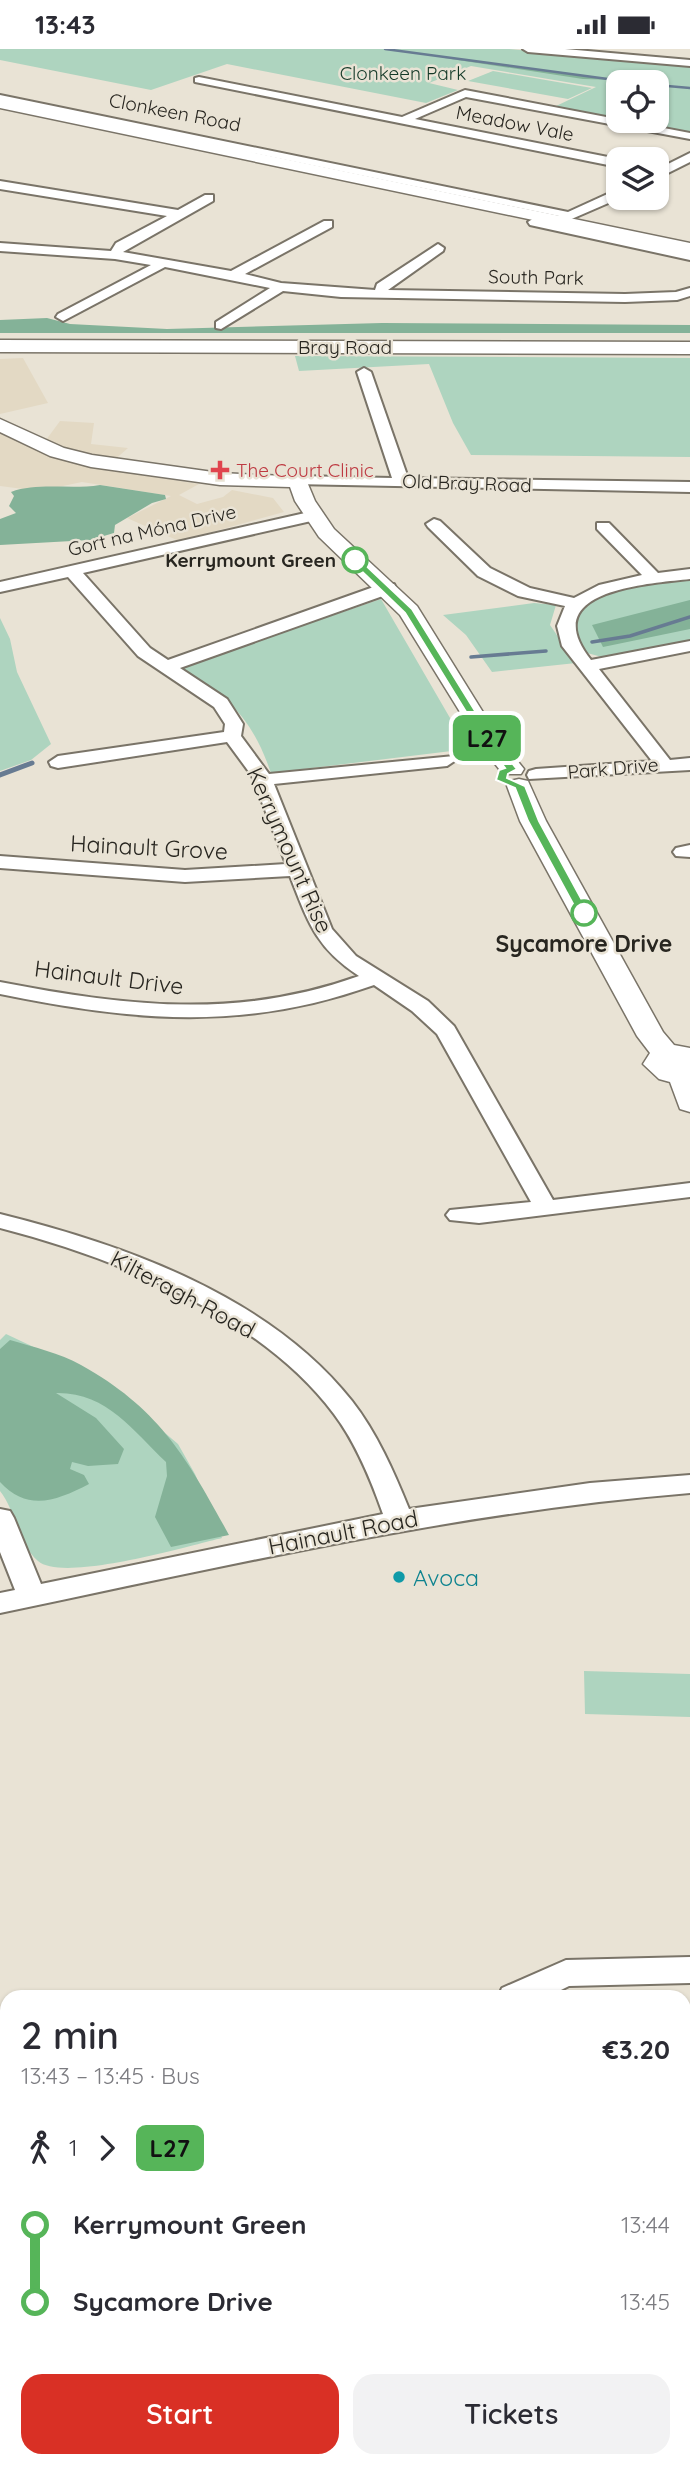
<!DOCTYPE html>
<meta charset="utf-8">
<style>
body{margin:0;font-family:Quicksand,sans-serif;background:#f2f2f3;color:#2b2b33;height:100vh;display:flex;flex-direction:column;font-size:26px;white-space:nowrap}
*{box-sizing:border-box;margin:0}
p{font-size:23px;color:#7c7c81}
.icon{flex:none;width:38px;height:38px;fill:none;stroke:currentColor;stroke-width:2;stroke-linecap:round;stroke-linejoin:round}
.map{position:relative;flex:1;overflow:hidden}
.panel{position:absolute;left:0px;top:1941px;width:691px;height:478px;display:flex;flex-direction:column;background:#fff;border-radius:21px 21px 0 0;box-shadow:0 2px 5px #0004}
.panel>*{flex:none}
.badge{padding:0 14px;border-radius:10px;font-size:24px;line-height:46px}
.controls{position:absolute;left:606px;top:21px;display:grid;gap:14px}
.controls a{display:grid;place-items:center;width:63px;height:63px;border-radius:14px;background:#fff;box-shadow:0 2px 5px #0004;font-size:35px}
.map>.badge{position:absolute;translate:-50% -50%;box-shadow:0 0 0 4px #fff}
.legs{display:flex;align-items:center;gap:10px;height:77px;padding:0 21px;font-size:23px}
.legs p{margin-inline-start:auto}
.overview{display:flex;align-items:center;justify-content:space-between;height:119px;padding:0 21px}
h1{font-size:38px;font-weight:600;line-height:52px}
.cta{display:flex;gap:14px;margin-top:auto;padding:14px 21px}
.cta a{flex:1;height:80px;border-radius:21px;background:#d93025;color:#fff;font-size:28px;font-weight:600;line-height:80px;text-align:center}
.cta a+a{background:#f2f2f3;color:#2b2b33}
ul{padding:0 21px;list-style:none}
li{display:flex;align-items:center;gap:24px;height:77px;font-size:26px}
li i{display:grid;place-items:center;width:10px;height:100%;margin:0 9px;background:currentColor}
li i::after{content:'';width:18px;height:18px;margin:-9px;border:5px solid;border-radius:50%;background:#fff}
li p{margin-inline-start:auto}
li:first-child i{background:linear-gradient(#0000 50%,currentColor 0)}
li:last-child i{background:linear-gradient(currentColor 50%,#0000 0)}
.status{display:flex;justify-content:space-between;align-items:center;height:49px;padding:0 35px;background:#fff;direction:ltr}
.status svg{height:19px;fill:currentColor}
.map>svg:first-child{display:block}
</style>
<div class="status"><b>13:43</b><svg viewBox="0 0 49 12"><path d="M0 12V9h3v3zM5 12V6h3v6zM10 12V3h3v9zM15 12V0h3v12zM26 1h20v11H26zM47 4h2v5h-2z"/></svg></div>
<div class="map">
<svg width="690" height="2418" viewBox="0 0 690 2418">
<rect width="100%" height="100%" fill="#e9e3d5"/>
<path fill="#e3d9c4" d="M23 309 48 354 0 365V310Z
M0 370 46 391 60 372 94 374 91 395 128 399 104 420 199 435 179 446 197 455 223 448 232 441 273 449 284 463 179 492 127 469 171 447 82 433 39 442 0 437Z"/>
<path fill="#aed4bf" d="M0 0H509L690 16V84L626 72H656V33H618V70L554 58 596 38 471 17 429 34 458 41 426 54 227 15 151 41 0 11Z
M493 22 592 39 568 50 468 32Z
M295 307 690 309V408L471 406 453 374 429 315 299 322Z
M690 529V593L602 608 587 604 573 586 576 564C609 537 649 534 690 529Z
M381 550 468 700 271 724C252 669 229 648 180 618Z
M534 554 556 556 550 576 576 614 492 623 466 586 443 566Z
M0 569 10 590 17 623 51 695 31 711 0 722Z
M6 1285 72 1316 138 1361 178 1395 195 1425 222 1489C188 1497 63 1534 38 1512 19 1496 16 1462 0 1442V1291Z
M584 1622 690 1625V1668L585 1665Z"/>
<path fill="#84b298" d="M438 8 618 31 583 30Z
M47 269 70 275 167 280 382 274 690 276V284H0V271Z
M100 436 165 446 166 450 152 454 115 476 114 484 90 491 0 496V470L16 464 9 457 14 447 11 443C38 433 71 441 100 436Z
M690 551V580L603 598 592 576Z
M10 1291C33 1298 60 1304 81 1316 160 1360 187 1409 229 1486L171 1498 155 1468 167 1427 166 1413C133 1382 107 1343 56 1344L96 1369 124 1400 118 1415 88 1417 72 1413 70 1420 84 1426 89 1435C56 1452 28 1463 0 1433V1300Z"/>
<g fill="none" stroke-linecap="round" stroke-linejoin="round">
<path stroke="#677b92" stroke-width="2.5" d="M385 0 630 33
M656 36 690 39"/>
<path stroke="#677b92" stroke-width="3.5" d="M592 593 630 587 690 568
M471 608 546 602"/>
<path stroke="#677b92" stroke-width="5" d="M0 726 32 714"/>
<g stroke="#7a7468" stroke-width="4">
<path id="minor" d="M523 0H565L690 11V17L528 3Z
M199 28 402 68 465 41 690 84V90L466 48 415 70 618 110V118L195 33V29Z
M0 46 568 163 614 142 618 141 620 149 560 175 554 171 559 167 0 52Z
M690 104V113L656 130V121Z
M0 132 178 161 205 146H213V152L123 203 231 222 324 172H332V178L245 225 281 234 375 241 377 235 438 195 444 199 443 202 388 241 625 245 676 243 690 239V247L677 251 625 253 341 248 283 242 221 280 216 279V273L270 239 165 218 63 272 56 268 58 265 151 216 115 210 0 202V194L111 202 116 194 167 167 0 140Z
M534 169 690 203V211L530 176 528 173Z
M364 319 371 323 408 429 690 433V443L293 435 290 432 298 427 392 429 357 323Z
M314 462 322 467 320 470 83 524 150 599 168 611 382 535H394L396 539 394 543 180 619 227 650 243 675 241 687 269 725 454 707 456 711 447 717 274 735 332 880 356 907 428 952 454 977 553 1151 690 1134V1148L479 1174 450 1171 446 1166 450 1161 531 1153 437 985 412 962 374 936C242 983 134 972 0 945V933C125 957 237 971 359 927 316 899 308 873 290 827L185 833 0 819V807L185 821 286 815 252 727 227 693 58 719 51 717 49 713 58 707 224 683 225 675 214 658 138 607 68 528 0 543V533Z
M434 470 440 472 490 519 530 539 574 549 599 536 642 526 597 480V474H609L658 524 690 520V530C644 535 536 542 591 611L690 592V602L599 620 670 711 690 709V721L529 730 527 726 529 722 536 720 652 712 562 597 557 577 565 557 518 547 478 527 428 478 426 475Z
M690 796V808L676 807 673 803 676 799Z
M0 1165C125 1196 269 1247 352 1352 377 1384 394 1423 409 1460L590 1434 690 1426V1444C456 1463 230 1516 0 1564V1544L15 1541 0 1503V1460L10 1462 14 1469 41 1535 383 1465C371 1431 356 1394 334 1365 260 1266 116 1209 0 1179Z
M690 1908V1934L569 1937 547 1948H498L502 1939 566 1911Z
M7 2331V2368L0 2370V2333Z"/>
</g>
<g stroke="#7a7468" stroke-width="3">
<path id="major" d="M0 51 690 194V204L0 59Z
M0 370 64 399 92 406 220 424 305 428 315 452 334 480 417 557 499 689 524 720 521 725H503L481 697 400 566 319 488 295 452 290 438 220 436 91 418 50 407 0 383Z
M519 730 528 732 546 772 663 983 674 996 690 999V1063L680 1060 670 1033 659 1030 643 1015 650 1004 637 987 520 772 507 737 510 732Z"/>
</g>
<g stroke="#7a7468" stroke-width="3">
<path id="highway" d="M0 291 690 293V305L0 303Z"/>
</g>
<use href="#minor" fill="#fff" fill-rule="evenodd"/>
<use href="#major" fill="#fff" fill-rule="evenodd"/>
<use href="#highway" fill="#fff" fill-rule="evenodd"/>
</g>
<path fill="#56b559" stroke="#fff" stroke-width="2" d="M352 509H358L412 560 493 691 517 720 508 725 507 729 525 737 539 772 589 864 588 867 578 864 528 772 515 739 496 731 499 721 505 719 484 692 405 564 352 513Z"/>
<path fill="#e0444e" stroke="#e9e3d5" stroke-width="2.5" d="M216.5 410.5h7v7h7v7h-7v7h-7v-7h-7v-7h7z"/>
<g fill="#fff" stroke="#56b559" stroke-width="3.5">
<circle cx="355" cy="511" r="12"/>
<circle cx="584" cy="864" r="12"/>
</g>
<circle fill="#0f9aa8" stroke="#e9e3d5" stroke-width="2.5" cx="399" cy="1528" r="7"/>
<g text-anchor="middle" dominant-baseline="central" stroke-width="5" stroke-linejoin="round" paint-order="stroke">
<g font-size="19" fill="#143a28" stroke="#e9e3d5">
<text x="403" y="24">Clonkeen Park</text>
</g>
<g font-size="19" fill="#282620" stroke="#e9e3d5">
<text transform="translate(175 63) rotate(11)">Clonkeen Road</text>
<text transform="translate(515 74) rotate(11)">Meadow Vale</text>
<text transform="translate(536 228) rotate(1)">South Park</text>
<text x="345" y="298">Bray Road</text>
<text transform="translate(467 434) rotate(2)">Old Bray Road</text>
<text transform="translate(152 481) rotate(-13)">Gort na Móna Drive</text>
<text transform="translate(613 719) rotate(-5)">Park Drive</text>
</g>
<g font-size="19" fill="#be3a42" stroke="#e9e3d5" text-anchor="start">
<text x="236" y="421">The Court Clinic</text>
</g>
<g font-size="19" font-weight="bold" fill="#282620" stroke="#e9e3d5" text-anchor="end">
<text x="336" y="511">Kerrymount Green</text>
</g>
<g font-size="23" fill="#282620" stroke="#e9e3d5">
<text transform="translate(149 798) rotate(3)">Hainault Grove</text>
<text transform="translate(290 801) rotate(66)">Kerrymount Rise</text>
<text transform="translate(109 928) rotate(7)">Hainault Drive</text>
<text transform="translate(183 1245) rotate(28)">Kilteragh Road</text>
<text transform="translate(343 1483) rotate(-11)">Hainault Road</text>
</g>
<g font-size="23" font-weight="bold" fill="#282620" stroke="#e9e3d5">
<text x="584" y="894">Sycamore Drive</text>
</g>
<g font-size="23" fill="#0d838f" stroke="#e9e3d5" text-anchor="start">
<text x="413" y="1528">Avoca</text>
</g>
</g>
</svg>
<div class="controls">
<a><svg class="icon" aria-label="locate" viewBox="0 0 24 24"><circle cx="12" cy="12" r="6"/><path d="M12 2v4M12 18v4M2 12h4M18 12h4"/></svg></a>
<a><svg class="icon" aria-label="layers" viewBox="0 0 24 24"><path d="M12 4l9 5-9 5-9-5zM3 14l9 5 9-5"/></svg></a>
</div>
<b class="badge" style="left:487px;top:689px;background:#56b559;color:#111">L27</b>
<section class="panel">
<div class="overview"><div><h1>2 min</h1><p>13:43 – 13:45 · Bus</p></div><b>€3.20</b></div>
<div class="legs"><svg class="icon" aria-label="walk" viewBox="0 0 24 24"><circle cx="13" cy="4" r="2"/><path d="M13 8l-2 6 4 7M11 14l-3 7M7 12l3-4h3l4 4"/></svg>1<svg class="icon" aria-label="forward" viewBox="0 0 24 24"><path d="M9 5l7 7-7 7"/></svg><b class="badge" style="background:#56b559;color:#111">L27</b></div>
<ul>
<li><i style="color:#56b559"></i><b>Kerrymount Green</b><p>13:44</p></li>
<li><i style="color:#56b559"></i><b>Sycamore Drive</b><p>13:45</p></li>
</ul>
<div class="cta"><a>Start</a><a>Tickets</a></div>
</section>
</div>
